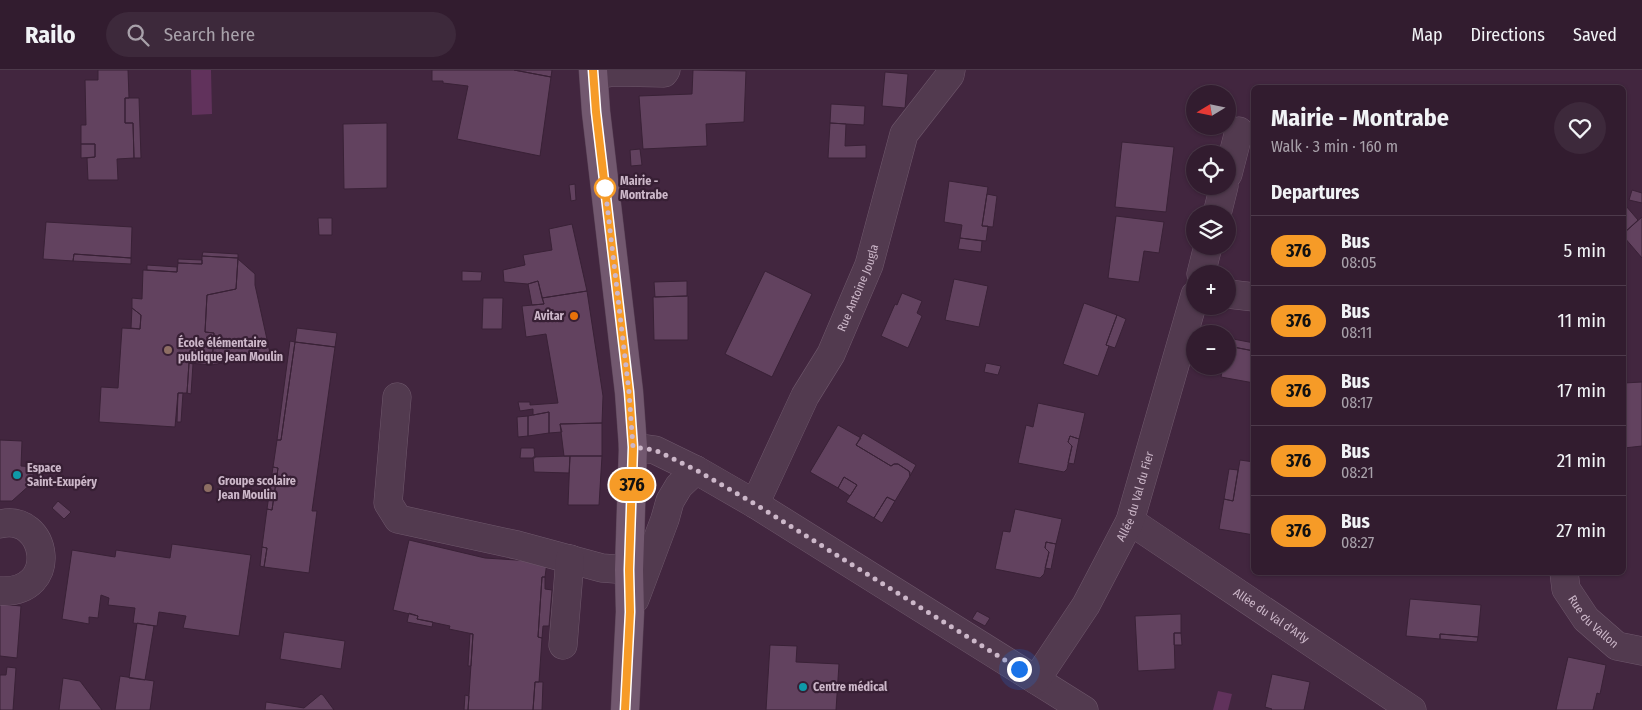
<!DOCTYPE html>
<meta charset="utf-8">
<style>
body{margin:0;font-family:"Fira Sans Condensed",sans-serif;background:#3d293b;color:#f1f3f6;height:100vh;display:flex;flex-direction:column;font-size:19px;white-space:nowrap}
*{box-sizing:border-box;margin:0}
p{font-size:16px;color:#a8a1aa}
.icon{flex:none;width:28px;height:28px;fill:none;stroke:currentColor;stroke-width:2;stroke-linecap:round;stroke-linejoin:round}
.map{position:relative;flex:1;overflow:hidden}
.side{position:absolute;left:1251px;top:15px;width:375px;height:490px;display:flex;flex-direction:column;background:#321c2f;border-radius:8px;box-shadow:0 1px 4px #0004,0 0 0 1px #4d3a4b}
.side>*{flex:none}
.badge{padding:0 10px;border-radius:16px;font-size:18px;line-height:32px}
.needle{width:32px;rotate:260deg}
.controls{position:absolute;left:1186px;top:15px;display:grid;gap:10px}
.controls a{display:grid;place-items:center;width:50px;height:50px;border-radius:50%;background:#321c2f;box-shadow:0 1px 4px #0004,0 0 0 1px #4d3a4b;font-size:25px}
.you{position:absolute;width:25px;height:25px;margin:-12px;border:4px solid #fff;border-radius:50%;background:#1a73e8;box-shadow:0 0 0 8px #1a73e833}
.map>.badge{position:absolute;translate:-50% -50%;box-shadow:0 0 0 2px #fff}
h2{padding:0 20px;font-size:19px;line-height:45px}
.round{display:grid;place-items:center;flex:none;width:52px;height:52px;border-radius:26px;background:#3d293b}
.headline{display:flex;align-items:center;justify-content:space-between;height:85px;padding:0 20px}
h1{font-size:24px;font-weight:700;line-height:38px}
ul{padding:0;list-style:none}
li{display:flex;align-items:center;gap:15px;height:70px;padding:0 20px;border-top:1px solid #4d3a4b}
li div{flex:1}
li b{display:block;font-size:19px}
li em{font-style:normal}
li .badge{min-width:55px;font-weight:700;text-align:center}
header{display:flex;align-items:center;gap:30px;box-sizing:border-box;height:70px;padding:0 25px;background:#321c2f;border-bottom:1px solid #4d3a4b}
header strong{font-size:24px}
nav{display:flex;gap:28px;margin-inline-start:auto;font-size:18px}
.search{width:350px;height:45px;background:#3d293b;display:flex;align-items:center;gap:12px;box-sizing:border-box;padding:0 18px;border-radius:28px;color:#a8a1aa;font-size:19px}
.map>svg:first-child{display:block}
</style>
<header>
<strong>Railo</strong>
<div class="search"><svg class="icon" aria-label="search" viewBox="0 0 24 24"><circle cx="10" cy="10" r="6"/><path d="M15 15l6 6"/></svg>Search here</div>
<nav><a>Map</a><a>Directions</a><a>Saved</a></nav>
</header>
<div class="map">
<svg width="1642" height="640" viewBox="0 0 1642 640">
<rect width="100%" height="100%" fill="#42263f"/>
<path fill="#61325c" d="M191 0H211L212 44 192 45Z
M1218 621 1232 624 1228 640H1213Z"/>
<path fill="#62425f" stroke="#392136" d="M98 0H128L129 28H125V53H133L134 88 117 89 118 110H88L87 88 95 87V74H81V55H86L85 10H98Z
M432 0H514L551 7 540 86 457 69 468 16 443 13V11H432Z
M514 0H552L551 7Z
M693 0 746 1 744 52 706 54 707 76 643 79 639 26 692 24Z
M885 2 908 4 905 38 882 36Z
M125 28H139L141 88H134L133 53H125Z
M831 34 865 36 864 55 830 53Z
M387 53V118L344 119 343 54Z
M830 53 846 54 845 76 866 75V88H828Z
M1122 72 1174 77 1166 142 1115 137Z
M81 74H95V87L81 88Z
M640 79 642 95 631 96 630 80Z
M949 111 988 117 982 156H988L986 171 960 168 962 155 944 152Z
M575 114 576 130 571 131 569 115Z
M1632 120 1642 123V133L1629 130Z
M987 124 997 126 993 157 982 156Z
M1626 136 1638 150 1624 163V138Z
M1116 146 1164 152 1159 183 1144 181 1139 212 1108 208Z
M1642 147V188L1624 167V163Z
M318 148H332V165H319Z
M46 152 132 157 131 188 74 184 73 191 43 189Z
M572 154 587 221 542 228 538 211 528 214 504 212 503 200 525 195 523 185 552 180 549 159Z
M960 168 982 171 981 182 958 179Z
M203 182 238 184V188L202 186Z
M74 184 131 188V194L73 191Z
M202 186 238 188 236 219 207 225 205 262 214 263 212 295 189 293 187 323H178L175 357 99 352 101 317 118 318 122 258 140 259 141 245 132 238V228L142 229 143 200 177 202 178 193 202 194Z
M178 189 202 190V194L178 193Z
M238 189 255 204V215L270 283 212 295 214 263 205 262 207 225 236 219Z
M147 195 177 197V202L147 200Z
M462 201 482 202 481 211H462Z
M765 201 812 224 772 307 725 284Z
M954 209 988 216 979 257 945 250Z
M538 211 544 234 532 235 528 214Z
M687 211V226L655 227 654 212Z
M587 221 603 326 602 353 560 354 562 362 549 363V342L533 345V339L520 341 518 332H530V335L558 333 546 264 526 267 522 236 544 234 542 228Z
M902 223 922 231 917 243 922 246 908 278 881 266 895 234 897 235Z
M688 226V270H654L653 227Z
M483 228H503L502 259H482Z
M1084 233 1117 245 1106 275 1109 276 1098 306 1063 294Z
M132 238 141 245 140 259 131 258Z
M1117 245 1126 249 1115 278 1106 275Z
M297 258 337 263 335 277 295 272Z
M1228 268 1254 273V281L1228 276Z
M290 271 295 272 281 370H277Z
M295 272 335 277 312 441H317L309 503 264 497 267 478 262 477 267 439 272 440 278 398 273 397 277 370H281Z
M1228 276 1254 281V313L1221 307 1223 296H1228Z
M189 293 193 294 191 324 187 323Z
M986 293 1001 296 998 305 984 302Z
M1642 312V376L1624 378V313Z
M178 323H183L181 352H177Z
M1038 333 1085 343 1079 369 1070 366 1068 372 1072 376 1067 399 1064 402 1018 393 1026 355 1033 357Z
M549 342V363L528 366V346Z
M528 346V366L518 367 517 347Z
M602 353V386H564L560 354Z
M838 355 861 368 856 375 891 396 894 394H898L910 402V406L895 431 887 427 874 448 846 432 857 415 844 407 838 418 810 402Z
M863 363 916 395 910 406 909 401 898 394H894L891 396 856 375Z
M1070 366 1079 369 1074 394 1068 393 1072 376 1068 372Z
M0 370 22 371 21 396 34 397 32 413 12 431H0Z
M521 378H534L535 388H520Z
M570 386H602L599 435H568Z
M570 386 569 403 534 402 533 387Z
M1240 390 1254 392V465L1219 459 1224 429 1233 431Z
M273 397 278 398 272 440 267 439Z
M1229 399 1238 400 1233 431 1224 429Z
M844 407 857 415 850 426 838 418Z
M887 427 895 431 882 453 874 448Z
M58 431 71 442 64 449 52 438Z
M1015 439 1062 449 1056 474 1046 472 1045 478 1049 482 1044 504 1040 508 995 499 1003 461 1010 462Z
M409 470 485 488 547 492 545 507H542L538 567 542 568 539 612H535L533 640H468L473 564 449 559 450 556 417 549 418 546 393 540Z
M1046 472 1056 474 1051 499 1045 498 1049 482 1045 478Z
M172 474 251 485 239 566 183 558 186 546 159 542 157 556 133 553 135 538 108 535 109 528 101 525 98 548 89 547V554L62 549 72 480 115 487 116 480 170 488Z
M262 477 267 478 264 497 260 496Z
M542 507H545V519L552 520 549 556H543L542 568 538 567Z
M1410 529 1481 535 1478 567 1440 564V569L1406 566Z
M0 534 21 536 17 588 0 586Z
M977 541 990 548 985 556 972 549Z
M409 543 418 546 417 549 433 552 432 557 407 552Z
M1181 544V563H1174L1175 599 1138 601 1135 546Z
M137 553 154 556 145 610 129 608Z
M284 562 345 571 341 599 280 589Z
M1174 563H1181L1182 575H1174Z
M470 564H473L471 596H468Z
M1440 564 1478 567 1477 572 1440 569Z
M770 575 797 576 796 592 839 594 836 640H766Z
M1568 587 1606 595 1600 624 1597 623 1593 640H1556Z
M7 597 16 598 13 640H0V605H6Z
M1272 604 1310 612 1304 640H1271L1272 639 1265 637Z
M120 606 154 611 150 640H115Z
M63 608 80 611 102 640H59Z
M535 612H543L542 640H533Z
M321 624 323 625 334 640H265L266 632 304 638Z
M465 625 469 626 468 640H464Z"/>
<g fill="none" stroke-linecap="round" stroke-linejoin="round">
<g stroke="#6f586c" stroke-width="29">
<g id="minor">
<path d="M594 5 615 2 664 3 666 0"/>
<path d="M1228 104 1239 61"/>
<path d="M1217 144 1224 116"/>
<path d="M1201 204 1208 176"/>
<path d="M1228 224 1254 227"/>
<path d="M397 327 388 433 398 449 517 475 602 498 629 500"/>
<path d="M633 377 655 380 696 400 755 434 1084 640"/>
<path id="s1" d="M755 434 805 326 831 284 869 195 904 64 950 5 951 0"/>
<path id="s2" d="M1130 451 1412 640"/>
<path d="M0 454C47 442 62 524 0 521"/>
<path id="s3" d="M1564 502 1566 519 1586 549 1617 576 1642 581"/>
<path d="M635 529 665 449 670 431 679 416 696 400"/>
<path d="M563 575 570 489"/>
<path id="s4" d="M1036 610 1086 535 1130 451 1195 225"/>
</g>
</g>
<g stroke="#5b4458" stroke-width="29">
<path id="major" d="M593 0 596 42 629 322 633 377 629 500 630 542 625 640"/>
</g>
<use href="#minor" stroke="#523a4f" stroke-width="28"/>
<use href="#major" stroke="#72586f" stroke-width="28"/>
</g>
<g fill="none" stroke-linecap="round" stroke-linejoin="round">
<g stroke="#fff" stroke-width="11">
<path id="line" d="M593 0 596 42 629 322 633 377 629 500 630 542 625 640"/>
</g>
<use href="#line" stroke="#f69b27" stroke-width="8"/>
<path stroke="#ccb7c9" stroke-width="5" stroke-dasharray="0 9" d="M605 118V117L629 322 633 377 655 380 696 400 755 434 1019 599"/>
</g>
<circle fill="#fff" stroke="#f69b27" stroke-width="2.5" cx="605" cy="118" r="10"/>
<circle fill="#e8710a" stroke="#371f34" stroke-width="2" cx="574" cy="246" r="5"/>
<g fill="#8d6e63" stroke="#371f34" stroke-width="2">
<circle cx="168" cy="280" r="5"/>
<circle cx="208" cy="418" r="5"/>
</g>
<g fill="#0f9aa8" stroke="#371f34" stroke-width="2">
<circle cx="17" cy="405" r="5"/>
<circle cx="803" cy="617" r="5"/>
</g>
<g text-anchor="middle" dominant-baseline="central" stroke-width="4.5" stroke-linejoin="round" paint-order="stroke">
<g font-size="12" font-weight="bold" fill="#ccb7c9" stroke="#371f34" text-anchor="start">
<text x="620" y="111">Mairie -<tspan x="620" dy="14">Montrabe</tspan></text>
</g>
<g font-size="12" fill="#ccb7c9" stroke="#371f34">
<text stroke="none"><textPath href="#s1" startOffset="240">Rue Antoine Jougla</textPath></text>
<text stroke="none"><textPath href="#s4" startOffset="210">Allée du Val du Fier</textPath></text>
<text stroke="none"><textPath href="#s2" startOffset="170">Allée du Val d'Arly</textPath></text>
<text stroke="none"><textPath href="#s3" startOffset="60">Rue du Vallon</textPath></text>
</g>
<g font-size="12" font-weight="bold" fill="#ccb7c9" stroke="#371f34" text-anchor="start">
<text x="564" y="246" text-anchor="end">Avitar</text>
<text x="178" y="273">École élémentaire<tspan x="178" dy="14">publique Jean Moulin</tspan></text>
<text x="27" y="398">Espace<tspan x="27" dy="14">Saint-Exupéry</tspan></text>
<text x="218" y="411">Groupe scolaire<tspan x="218" dy="14">Jean Moulin</tspan></text>
<text x="813" y="617">Centre médical</text>
</g>
</g>
</svg>
<div class="controls">
<a><svg class="needle" viewBox="-14 -14 28 28"><path d="M0-13l5 13h-10z" fill="#e53935"/><path d="M0 13l5-13h-10z" fill="#a8a1aa"/></svg></a>
<a><svg class="icon" aria-label="locate" viewBox="0 0 24 24"><circle cx="12" cy="12" r="6"/><path d="M12 2v4M12 18v4M2 12h4M18 12h4"/></svg></a>
<a><svg class="icon" aria-label="layers" viewBox="0 0 24 24"><path d="M12 4l9 5-9 5-9-5zM3 14l9 5 9-5"/></svg></a>
<a>+</a>
<a>−</a>
</div>
<div class="you" style="left:1019px;top:599px"></div>
<b class="badge" style="left:632px;top:415px;background:#f69b27;color:#111">376</b>
<section class="side">
<div class="headline"><div><h1>Mairie - Montrabe</h1><p>Walk · 3 min · 160 m</p></div><a class="round"><svg class="icon" aria-label="heart" viewBox="0 0 24 24"><path d="M12 20l-8-8c-3-5 5-10 8-4 3-6 11-1 8 4z"/></svg></a></div>
<h2>Departures</h2>
<ul>
<li><span class="badge" style="background:#f69b27;color:#111">376</span><div><b>Bus</b><p>08:05</p></div><em>5 min</em></li>
<li><span class="badge" style="background:#f69b27;color:#111">376</span><div><b>Bus</b><p>08:11</p></div><em>11 min</em></li>
<li><span class="badge" style="background:#f69b27;color:#111">376</span><div><b>Bus</b><p>08:17</p></div><em>17 min</em></li>
<li><span class="badge" style="background:#f69b27;color:#111">376</span><div><b>Bus</b><p>08:21</p></div><em>21 min</em></li>
<li><span class="badge" style="background:#f69b27;color:#111">376</span><div><b>Bus</b><p>08:27</p></div><em>27 min</em></li>
</ul>
</section>
</div>
